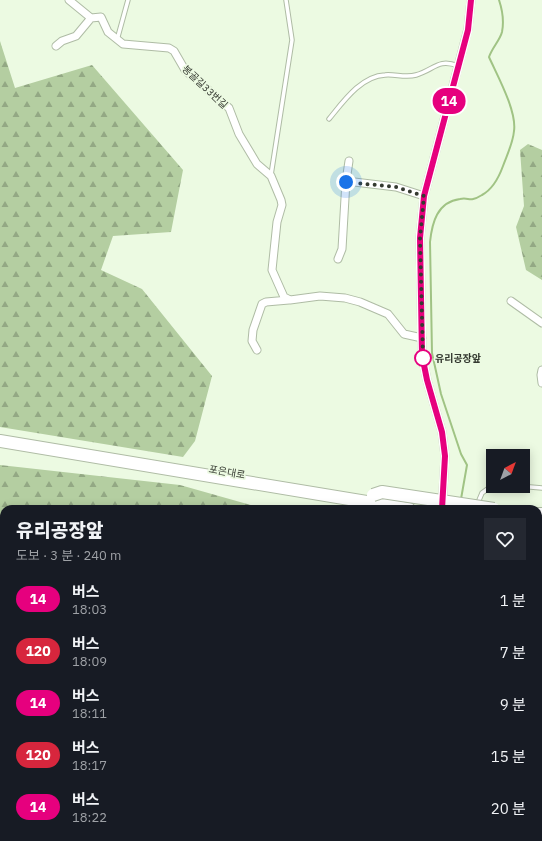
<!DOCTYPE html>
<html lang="ko">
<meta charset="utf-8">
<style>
body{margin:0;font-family:"IBM Plex Sans","Noto Sans KR",sans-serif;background:#242831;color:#f1f3f6;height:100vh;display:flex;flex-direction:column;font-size:15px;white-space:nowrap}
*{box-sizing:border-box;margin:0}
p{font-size:13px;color:#9ea1a6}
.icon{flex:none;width:22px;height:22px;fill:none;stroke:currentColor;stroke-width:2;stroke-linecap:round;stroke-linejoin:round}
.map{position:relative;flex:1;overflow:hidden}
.sheet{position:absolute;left:0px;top:505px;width:542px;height:336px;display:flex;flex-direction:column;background:#171b24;border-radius:12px 12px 0 0;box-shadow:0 2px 10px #0003}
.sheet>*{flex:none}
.badge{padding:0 8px;border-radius:13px;font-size:14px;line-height:26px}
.needle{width:26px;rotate:41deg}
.tools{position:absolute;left:486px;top:449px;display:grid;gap:8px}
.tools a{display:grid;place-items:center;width:44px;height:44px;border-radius:0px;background:#171b24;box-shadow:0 2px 10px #0003;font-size:20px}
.you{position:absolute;width:20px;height:20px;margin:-10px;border:3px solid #fff;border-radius:50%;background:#1a73e8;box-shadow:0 0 0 6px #1a73e833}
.map>.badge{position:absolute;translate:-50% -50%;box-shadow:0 0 0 2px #fff}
.round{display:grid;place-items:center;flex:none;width:42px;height:42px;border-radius:0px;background:#242831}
.overview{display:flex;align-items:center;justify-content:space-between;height:68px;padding:0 16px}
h1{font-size:19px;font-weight:800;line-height:30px}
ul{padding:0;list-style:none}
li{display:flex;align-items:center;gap:12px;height:52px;padding:0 16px}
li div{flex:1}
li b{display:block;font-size:15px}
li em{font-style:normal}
li .badge{min-width:44px;font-weight:700;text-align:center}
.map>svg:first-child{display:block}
</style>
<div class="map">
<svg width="542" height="841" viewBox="0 0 542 841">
<defs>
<pattern id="forest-firs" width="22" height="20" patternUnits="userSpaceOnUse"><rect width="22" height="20" fill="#b4cea1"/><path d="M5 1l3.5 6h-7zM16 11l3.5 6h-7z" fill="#93a884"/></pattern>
</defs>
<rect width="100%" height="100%" fill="#ecfae2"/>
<path fill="url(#forest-firs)" d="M0 41 15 88 92 65 183 170 171 232 113 236 101 270 142 289 212 376 195 441 183 457 0 427Z
M528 144 542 150V280L526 270 516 227 524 206 520 150Z
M0 465 180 485 265 509H4V771H3L0 763Z
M120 837H253L254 841H121Z"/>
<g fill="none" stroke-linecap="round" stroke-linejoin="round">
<path stroke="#a0c384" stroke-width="2" d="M461 499 467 465 461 454 441 394 432 353 430 242C432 223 437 202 460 199 470 197 469 203 482 195 493 189 499 177 503 166 507 155 513 143 514 131 517 111 497 75 489 57 492 48 500 40 502 32 504 22 502 9 499 0"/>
<g stroke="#afbca5" stroke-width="5.5">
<path id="service" d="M117 40 128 0
M329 119C343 102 361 76 385 75 395 74 406 78 416 75 434 70 438 58 458 66
M271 175 292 40 286 0
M519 486 542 488
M477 505 482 493 493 485
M538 600 542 602
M538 623 542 625
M538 649 542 648
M538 743 542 745"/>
</g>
<g stroke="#afbca5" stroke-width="9">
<path id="minor" d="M69 0 91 18 101 17 108 32 123 44 169 48 174 51 185 70 229 108 239 134 257 164 271 176 281 200 282 205 277 222 272 270 284 297 290 300 320 296 345 298 360 302 388 314 404 334 422 338
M56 46 62 41 76 36 91 18
M346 181 396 187 424 196
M338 259 342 249 346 181 349 161
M511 301 542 323
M257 350 252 341 253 330 262 304 266 302 289 300
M542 370 541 375 542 383
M442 509 445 456 442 432 427 380 422 355 420 238 424 196 468 29 471 0
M289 837 291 841"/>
</g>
<g stroke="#afbca5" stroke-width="11">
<path id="tertiary" d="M538 617 542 616
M372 841 373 837"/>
</g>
<g stroke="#afbca5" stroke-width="14">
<path id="trunk" d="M0 441 409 509
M538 514H542
M538 529 542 530
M538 542 542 543"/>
</g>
<use href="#service" stroke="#fff" stroke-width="3.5"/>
<use href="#minor" stroke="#fff" stroke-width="7"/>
<use href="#tertiary" stroke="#fff" stroke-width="9"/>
<use href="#trunk" stroke="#fff" stroke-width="12"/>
<g stroke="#afbca5" stroke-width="14" stroke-linecap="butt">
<path id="trunk-bridge" d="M373 495 382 492 494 509"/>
</g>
<use href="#trunk-bridge" stroke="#fff" stroke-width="12"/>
</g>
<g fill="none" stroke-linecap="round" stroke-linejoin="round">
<g stroke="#fff" stroke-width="9">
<path id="line" d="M442 509 445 456 442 432 427 380 422 355 420 238 424 196 468 30 471 0"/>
</g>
<use href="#line" stroke="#e6007e" stroke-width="6"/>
<path stroke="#343930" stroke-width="4" stroke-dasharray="0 7.2" d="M346 182 396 187 424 196 420 238 423 358"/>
</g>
<circle fill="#fff" stroke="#e6007e" stroke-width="2" cx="423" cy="358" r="8"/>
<g text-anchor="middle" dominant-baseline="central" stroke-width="3.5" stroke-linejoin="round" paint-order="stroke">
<g font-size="10" fill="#343930" stroke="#ecfae2">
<text transform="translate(205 87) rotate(43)">봉골길33번길</text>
<text transform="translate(227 472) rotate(10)">포은대로</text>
</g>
<g font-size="10" font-weight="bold" fill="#343930" stroke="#ecfae2" text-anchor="start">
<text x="435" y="358">유리공장앞</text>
</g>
</g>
</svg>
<div class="tools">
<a><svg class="needle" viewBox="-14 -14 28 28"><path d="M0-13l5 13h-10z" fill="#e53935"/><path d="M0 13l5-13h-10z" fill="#9ea1a6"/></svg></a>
</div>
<div class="you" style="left:346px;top:182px"></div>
<b class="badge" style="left:449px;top:101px;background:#e6007e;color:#fff">14</b>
<section class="sheet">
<div class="overview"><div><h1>유리공장앞</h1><p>도보 · 3 분 · 240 m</p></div><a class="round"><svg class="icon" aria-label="heart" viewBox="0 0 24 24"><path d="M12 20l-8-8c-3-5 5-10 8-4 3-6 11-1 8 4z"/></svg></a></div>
<ul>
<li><span class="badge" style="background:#e6007e;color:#fff">14</span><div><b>버스</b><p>18:03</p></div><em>1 분</em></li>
<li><span class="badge" style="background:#d7263d;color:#fff">120</span><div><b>버스</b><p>18:09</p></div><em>7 분</em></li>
<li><span class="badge" style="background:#e6007e;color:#fff">14</span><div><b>버스</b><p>18:11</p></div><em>9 분</em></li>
<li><span class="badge" style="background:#d7263d;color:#fff">120</span><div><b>버스</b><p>18:17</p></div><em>15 분</em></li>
<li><span class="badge" style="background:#e6007e;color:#fff">14</span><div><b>버스</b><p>18:22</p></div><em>20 분</em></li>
</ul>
</section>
</div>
